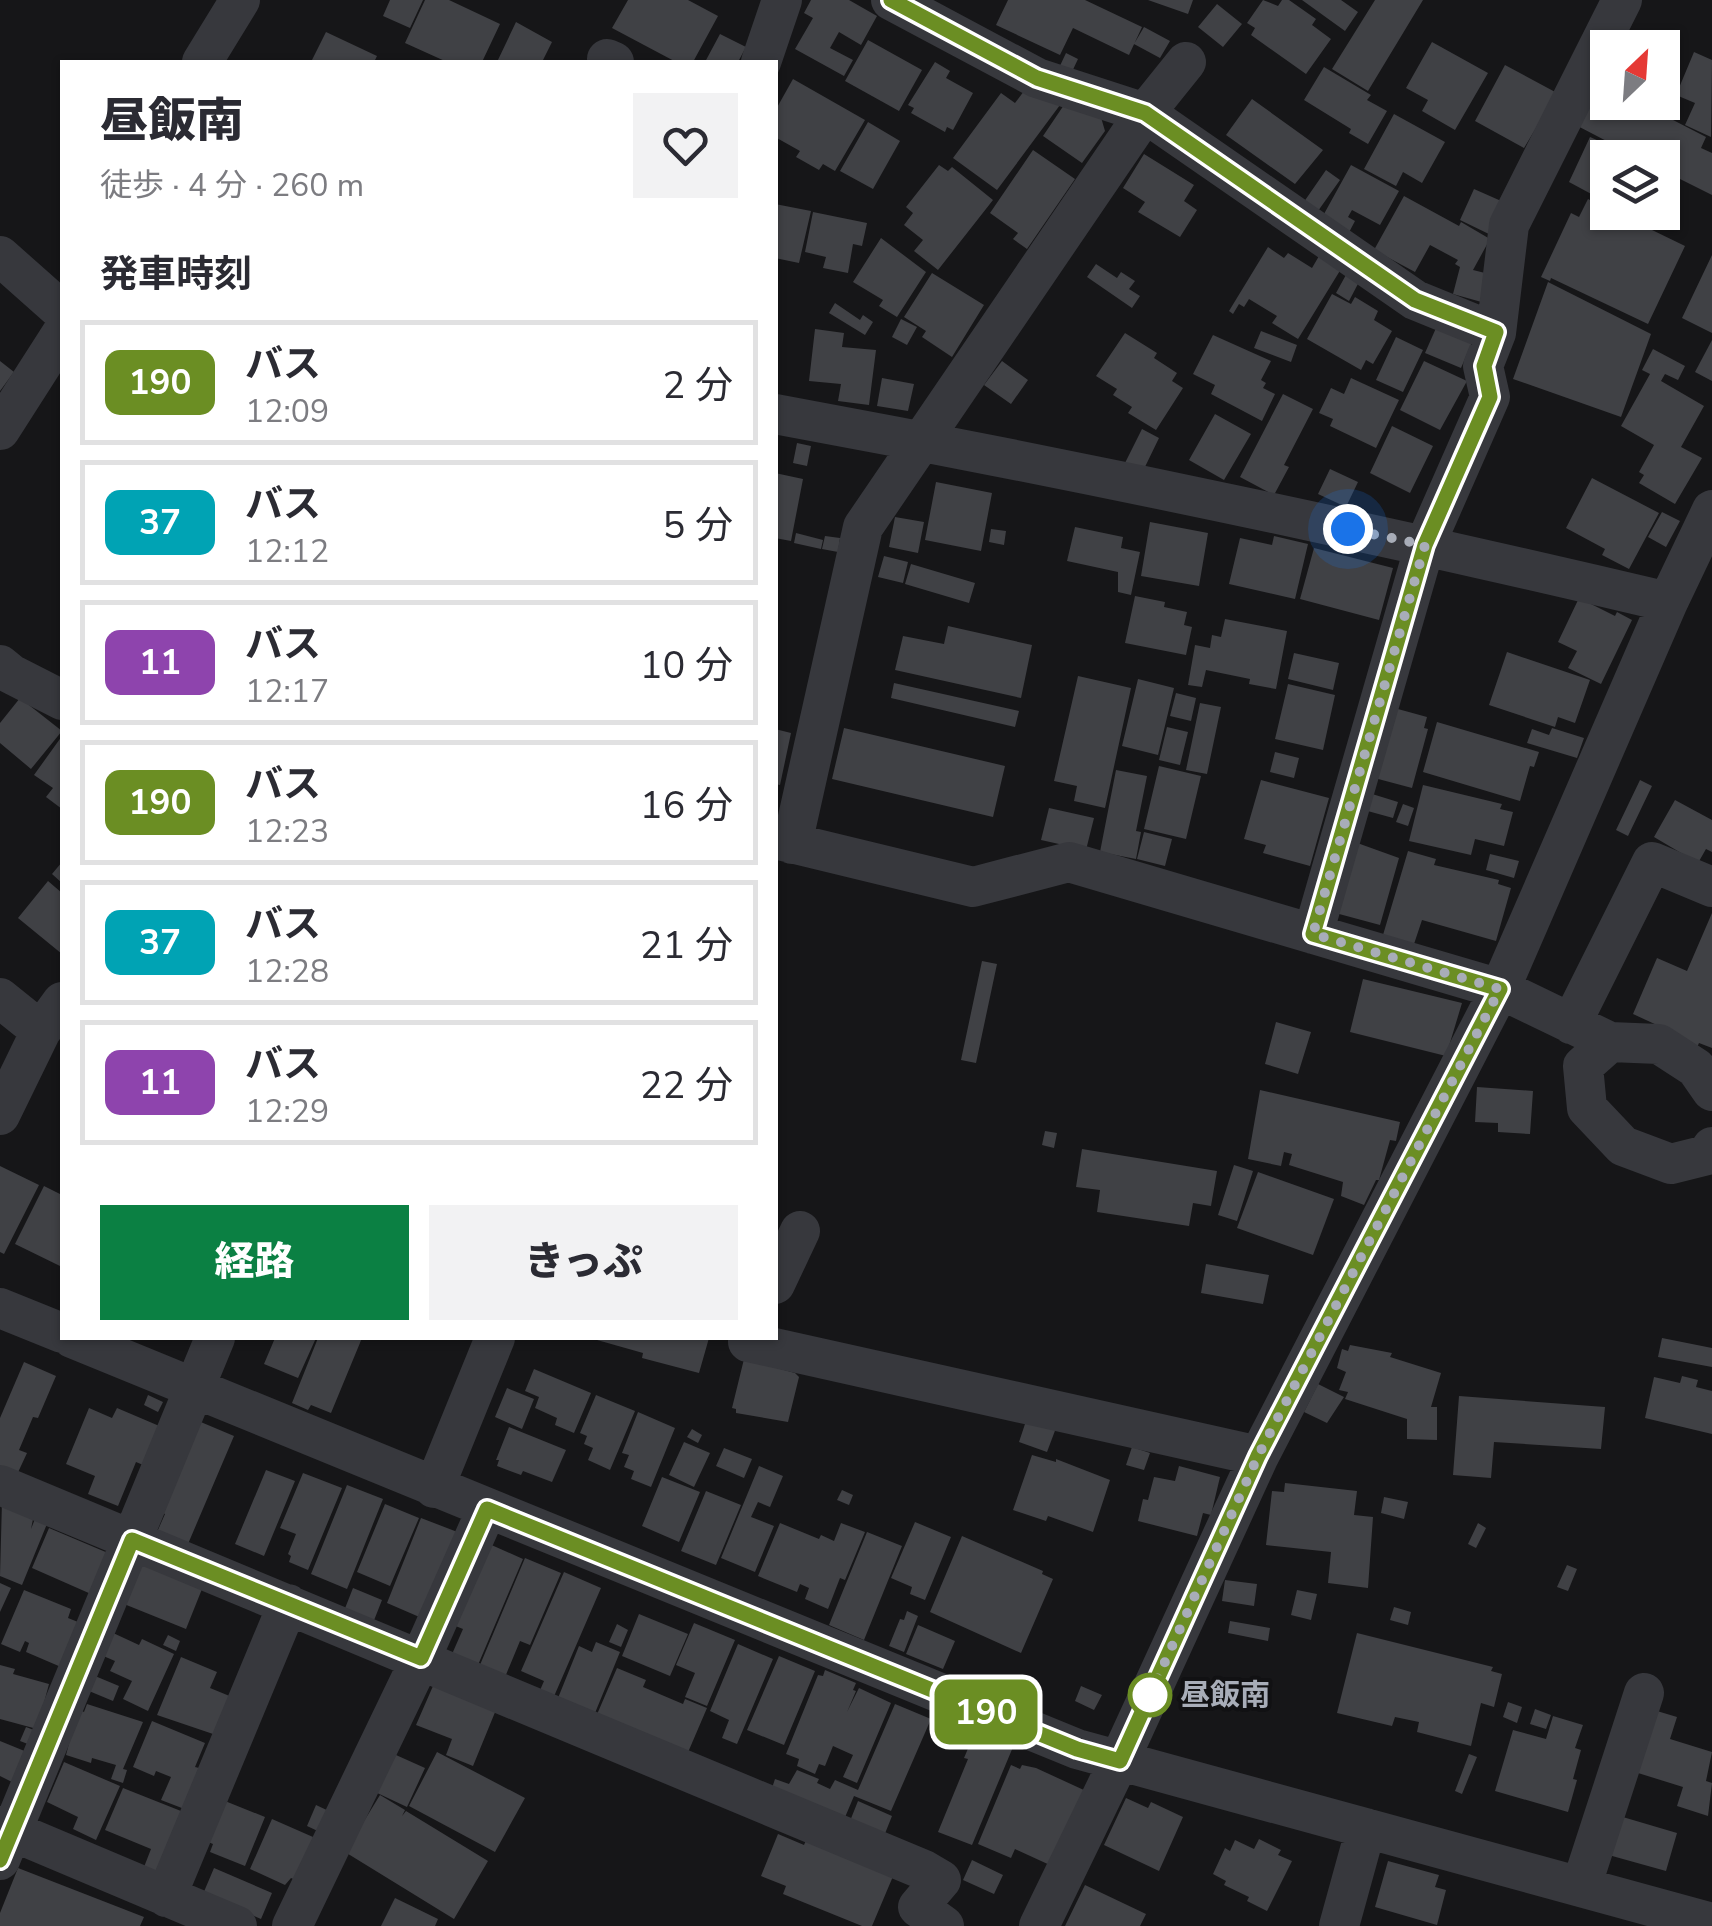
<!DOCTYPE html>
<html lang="ja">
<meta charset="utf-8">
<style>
body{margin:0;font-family:"Nunito Sans","Noto Sans JP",sans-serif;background:#f2f2f3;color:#2b2b33;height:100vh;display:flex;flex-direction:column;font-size:38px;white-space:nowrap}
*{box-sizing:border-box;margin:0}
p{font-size:32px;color:#7c7c81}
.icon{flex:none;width:55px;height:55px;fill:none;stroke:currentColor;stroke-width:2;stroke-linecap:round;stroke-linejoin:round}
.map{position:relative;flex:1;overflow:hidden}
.sheet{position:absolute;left:60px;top:60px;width:718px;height:1280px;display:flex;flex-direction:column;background:#fff;border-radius:0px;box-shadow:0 2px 8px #0004}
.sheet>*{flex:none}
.badge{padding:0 20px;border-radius:15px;font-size:35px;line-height:65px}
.needle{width:65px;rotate:25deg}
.tools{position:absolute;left:1590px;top:30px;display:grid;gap:20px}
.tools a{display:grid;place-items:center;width:90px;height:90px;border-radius:0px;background:#fff;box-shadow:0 2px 8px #0004;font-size:50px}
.you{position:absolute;width:50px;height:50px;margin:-25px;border:8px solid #fff;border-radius:50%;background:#1a73e8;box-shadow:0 0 0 15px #1a73e833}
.map>.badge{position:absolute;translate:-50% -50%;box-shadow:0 0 0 5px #fff}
h2{padding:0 40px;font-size:38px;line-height:90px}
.round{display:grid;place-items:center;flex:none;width:105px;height:105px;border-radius:0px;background:#f2f2f3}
.summary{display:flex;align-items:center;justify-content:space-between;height:170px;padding:0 40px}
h1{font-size:48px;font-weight:800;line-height:75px}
.button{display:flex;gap:20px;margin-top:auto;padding:20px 40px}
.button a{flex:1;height:115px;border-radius:0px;background:#0b8043;color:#fff;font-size:40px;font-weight:800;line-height:115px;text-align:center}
.button a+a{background:#f2f2f3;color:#2b2b33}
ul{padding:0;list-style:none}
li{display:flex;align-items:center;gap:30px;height:125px;margin:0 20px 15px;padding:0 20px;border:5px solid #e1e1e2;border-radius:0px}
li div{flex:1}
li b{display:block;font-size:38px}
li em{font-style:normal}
li .badge{min-width:110px;font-weight:700;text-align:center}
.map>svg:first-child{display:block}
</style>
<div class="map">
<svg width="1712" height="1926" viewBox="0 0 1712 1926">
<rect width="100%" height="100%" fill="#161618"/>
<path fill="#404145" d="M390 0H423L410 28 383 16Z
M425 0H449L500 24 482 62H447L405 43Z
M628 0H688L718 16 693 62H676L612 28Z
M811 0H849L877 16 861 45 839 32 830 48 853 60 844 76 795 49 813 18 804 13Z
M1008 0H1085L1142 27 1129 55 1073 28 1060 55 996 25Z
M1148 0H1193L1188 14Z
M1263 0 1278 6 1282 0H1289L1316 19 1312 25 1331 39 1306 74 1251 35 1255 28 1247 23Z
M1302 0H1341L1358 12 1345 31Z
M1375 0H1423L1368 91 1332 69Z
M1217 4 1242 24 1223 47 1198 27Z
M516 22 552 42 542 62H497Z
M1144 27 1170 41 1160 58 1134 44Z
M326 32 377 56 374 62H311Z
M720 34 746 47 738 62H705Z
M868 40 922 70 899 111 845 81Z
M1432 42 1488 73 1455 130 1422 111 1428 100 1406 88Z
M1694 52 1712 60 1711 137 1685 125 1695 103 1676 95Z
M1066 53 1078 59 1070 76 1058 70Z
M935 62 950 71 946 78 973 93 953 130 947 127 945 132 911 113 914 108 908 105Z
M1608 62V102H1646L1644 105 1706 137 1701 148 1712 153V195L1662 170V158H1639L1570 122Z
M1505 65 1557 93 1524 148 1475 121Z
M1324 67 1371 95 1367 100 1387 111 1368 144 1349 133 1351 129 1304 100Z
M793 79 865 120 835 171 823 164 819 170 796 157 800 151 775 137V111Z
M1027 87 1060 105 997 190 953 158 1001 93 1015 103Z
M1252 99 1323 150 1295 184 1226 135Z
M1066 102 1100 114 1105 131 1082 163 1043 136Z
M1394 114 1445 142 1422 183 1403 172 1396 186 1364 169Z
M868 122 900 141 873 189 840 171Z
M1590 137 1615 148 1598 184 1608 167V203L1569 182Z
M1033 150 1075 179 1027 249 1013 239 1018 233 990 213Z
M1144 154 1194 185 1184 201 1197 210 1180 237 1138 212 1145 202 1123 188Z
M939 165 948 171 952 167 993 200 938 270 914 251 923 240 904 225 913 213 906 207Z
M1351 165 1399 191 1380 225 1352 210 1348 217 1355 221 1346 238 1319 223Z
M1326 170 1340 180 1313 218 1299 209Z
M1662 173 1677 181 1662 210Z
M1474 189 1508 204 1493 236 1460 220Z
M1404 196 1459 226 1461 222 1490 239 1473 270 1493 275 1485 303 1453 294 1460 267 1455 264 1458 260 1430 245 1415 272 1374 250Z
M1588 199 1608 209V212H1615L1685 246 1648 324 1551 278 1550 281 1541 277 1571 213 1579 217Z
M775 204 811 211 799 263 775 258Z
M813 212 867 223 862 246 853 244 848 273 823 268 826 257 805 252Z
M1627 212H1661L1654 226Z
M881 238 926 272 897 317 879 306 883 300 853 282Z
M1268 247 1284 258 1288 253 1312 268 1319 256 1341 269 1298 339 1272 323 1277 316 1249 299 1244 307 1239 304 1233 314 1229 311Z
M1712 255V333L1682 318Z
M1096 264 1117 278 1121 272 1135 281 1129 289 1140 296 1132 308 1087 277Z
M932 273 984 305 952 357 922 337 926 331 904 317Z
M1347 273 1360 280 1349 301 1336 293Z
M1548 282 1651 334 1621 417 1513 379Z
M1332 294 1351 304 1355 297 1378 311 1374 320 1392 331 1373 364 1366 360 1361 370 1307 339Z
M835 303 860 320 863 315 873 322 865 335 829 313Z
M901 319 917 327 907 345 892 337Z
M1440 319 1476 333 1461 368 1425 353Z
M815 329 844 333 842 347 876 350 869 405 838 401 841 384 809 381Z
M1261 331 1297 345 1291 362 1254 348Z
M1125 333 1157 353 1154 358 1177 373 1172 381 1183 388 1156 430 1128 413 1132 407 1113 395 1117 389 1096 376Z
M1213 335 1271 361 1261 380 1266 383 1263 388 1275 394 1262 421 1211 394 1215 385 1193 374Z
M1396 337 1423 350 1403 392 1376 380Z
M1712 340V381L1695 372Z
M1653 349 1685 366 1678 380 1665 374 1661 381 1704 406 1681 447 1702 458 1675 504 1639 483 1644 475 1639 472 1654 445 1621 426 1650 374 1642 370Z
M0 361 14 372 0 391Z
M1002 361 1028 380 1011 404 984 385Z
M1424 361 1467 381 1440 430 1400 410Z
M882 378 914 384 908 411 877 406Z
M1351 378 1399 400 1376 448 1330 426 1333 419 1319 413 1331 388 1344 394Z
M1283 394 1313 409 1284 465 1289 467 1274 495 1240 477Z
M1215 414 1251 434 1224 480 1189 460Z
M1392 426 1433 446 1410 493 1370 473Z
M1142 429 1159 438 1143 471 1125 463Z
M797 443 811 446 807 466 793 463Z
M1330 469 1358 482 1346 507 1318 494Z
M775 473 803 479 791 541 775 538Z
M1592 478 1659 513 1629 569 1602 555 1605 549 1566 528Z
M936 482 992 493 981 551 925 540Z
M1662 512 1680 521 1666 547 1648 537Z
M895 517 924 522 918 553 889 547Z
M1150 522 1208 533 1199 586 1141 576Z
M1075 527 1123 537 1121 548 1140 552 1131 595 1118 592V572L1067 561Z
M991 529 1006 531 1004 545 989 542Z
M796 533 823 540 821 549 794 543Z
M825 536 840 538 838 552 822 549Z
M1274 536 1308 544 1295 599 1229 584 1240 538 1272 545Z
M1314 548 1393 568 1379 620 1300 599Z
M884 556 908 562 903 583 878 577Z
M911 564 975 583 969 603 905 584Z
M1135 596 1165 602 1164 607 1187 612 1184 625 1192 627 1186 655 1125 643Z
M1579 598 1615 616 1617 612 1632 620 1601 684 1568 668 1577 651 1558 642Z
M1225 619 1287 631 1276 689 1249 684 1250 679 1206 670 1202 687 1188 685 1195 645 1210 648 1212 635 1221 637Z
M948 626 1032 645 1021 698 895 670 903 636 944 644Z
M1507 652 1590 680 1575 723 1558 717 1555 727 1489 705Z
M1294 653 1339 663 1333 690 1288 679Z
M1078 676 1131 688 1105 808 1074 801 1077 786 1054 781Z
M1138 679 1174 688 1158 755 1122 746Z
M894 683 1019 711 1015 727 891 698Z
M1288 684 1335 695 1323 750 1275 739Z
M1176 693 1196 698 1191 721 1170 716Z
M20 698 62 731 31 769 0 743V723Z
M1200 703 1221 707 1207 774 1186 770Z
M1387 706 1427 717 1424 728 1428 729 1412 788 1367 776Z
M1437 722 1539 752 1534 767 1530 766 1520 801 1423 772Z
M1167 727 1188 732 1180 765 1159 760Z
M844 728 1005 766 993 817 832 779Z
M1552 728 1584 738 1577 758 1527 743 1532 729 1549 735Z
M775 729 791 733 780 785 775 784Z
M62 736V809L46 797 53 788 34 775Z
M1275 752 1299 758 1294 778 1270 772Z
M1159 766 1201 776 1186 839 1144 829Z
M1116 770 1147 776 1136 831 1141 832 1136 859 1100 852Z
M1261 780 1329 798 1310 866 1263 853 1266 845 1244 839Z
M1640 780 1652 786 1628 836 1616 830Z
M1423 785 1502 804 1500 809 1513 812 1504 846 1475 839 1471 855 1409 841Z
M1369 793 1398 802 1393 818 1364 810Z
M1675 800 1712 820V852L1706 849 1698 863 1654 837Z
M1403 804 1414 808 1408 826 1396 822Z
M1049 808 1094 818 1086 850 1041 840Z
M1144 832 1172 839 1165 866 1137 859Z
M1349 840 1399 858 1380 925 1328 911Z
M1408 851 1436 859 1434 865 1499 880 1498 884 1511 888 1496 941 1422 920 1411 953 1380 945Z
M1490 854 1519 861 1514 878 1486 870Z
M62 862V883L52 874Z
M48 881 62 893V954L18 918Z
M1712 913V1048L1699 1043 1695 1052 1659 1026 1633 1014 1657 958 1687 971Z
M982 961 997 964 976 1063 961 1060Z
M1363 979 1462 1003 1446 1056 1350 1032Z
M1276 1022 1311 1032 1298 1074 1265 1064Z
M1477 1087 1533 1091 1530 1134 1498 1132V1123L1475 1122Z
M1260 1090 1400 1122 1396 1141 1390 1140 1379 1180H1376L1364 1205 1341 1196 1343 1182 1289 1165 1292 1154 1284 1152 1281 1166 1248 1159Z
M1045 1131 1057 1133 1054 1148 1042 1145Z
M1082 1149 1217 1171 1211 1206 1193 1203 1189 1226 1097 1212 1100 1190 1076 1187Z
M1234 1165 1253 1171 1237 1221 1218 1215Z
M0 1166 39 1185 4 1254 0 1252Z
M1258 1172 1334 1199 1313 1255 1237 1228Z
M44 1186 62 1195 60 1266 15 1244Z
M1206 1264 1269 1275 1263 1304 1201 1293Z
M275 1338H316L298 1378 264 1364Z
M318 1338H362L331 1413 311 1405 308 1410 292 1403Z
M590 1338H709L699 1373 642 1358 643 1353Z
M1662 1338 1712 1348V1367L1658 1357Z
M1350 1345 1392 1353 1390 1357 1441 1373 1431 1407H1437V1440L1407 1439V1419L1345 1399 1348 1392 1339 1390 1346 1372 1337 1368 1342 1349 1348 1351Z
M744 1359 795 1373 799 1377 788 1422 736 1413V1409L732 1408Z
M24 1362 56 1376 38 1418 33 1417 19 1450 27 1453 14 1481 0 1475V1418Z
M534 1369 591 1393 574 1433 555 1425 557 1418 535 1408 539 1397 525 1391Z
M1682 1376 1698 1380 1696 1387 1712 1391V1434L1645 1418 1654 1377 1680 1383Z
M1318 1384 1344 1397 1327 1423 1304 1412Z
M507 1388 534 1399 522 1429 495 1417Z
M148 1395 163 1402 158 1412 144 1405Z
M596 1395 635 1411 610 1470 588 1460 593 1448 584 1444 587 1436 580 1433Z
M1459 1396 1605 1407 1601 1449 1494 1442 1491 1478 1453 1475Z
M89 1408 112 1418 117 1408 164 1428 148 1467 136 1462 118 1506 88 1494 95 1476 66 1464Z
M638 1412 675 1428 651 1487 631 1479 634 1471 624 1467 629 1455 622 1453Z
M1027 1418 1056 1428 1047 1452 1019 1442Z
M196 1420 234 1436 185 1551 154 1539 165 1514 161 1512Z
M509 1427 566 1450 552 1482 523 1471 521 1475 497 1466 499 1460H496Z
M692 1429 702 1435 698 1443 687 1437Z
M684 1442 710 1453 694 1487 669 1475Z
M1132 1447 1150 1453 1144 1470 1126 1465Z
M724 1448 752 1459 744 1478 716 1466Z
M1032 1455 1056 1462V1459L1110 1480 1093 1532 1048 1516 1046 1521 1013 1510Z
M759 1466 783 1476 770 1507 758 1502 751 1517 774 1526 755 1572 721 1558Z
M1179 1466 1220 1477 1211 1515 1203 1513 1197 1536 1138 1521 1143 1499 1148 1500 1154 1477 1175 1481Z
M266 1470 295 1481 264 1556 235 1544Z
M303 1473 342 1488 308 1570 289 1562 291 1556 288 1554 296 1534 280 1528Z
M662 1477 700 1492 679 1542 642 1526Z
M1285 1483 1357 1491 1354 1515 1373 1517 1368 1588 1328 1583 1331 1552 1266 1545 1272 1491 1284 1492Z
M347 1485 383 1499 347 1589 311 1574Z
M842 1490 853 1495 849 1505 837 1500Z
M706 1491 741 1505 716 1565 681 1551Z
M1384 1497 1408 1502 1404 1519 1381 1513Z
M2 1501 33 1519 31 1529 37 1514 49 1519 22 1585 0 1576Z
M385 1504 419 1518 390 1586 357 1572Z
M421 1518 460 1533 424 1619 387 1603Z
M915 1522 951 1537 925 1600 910 1594 912 1587 891 1578Z
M780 1523 819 1539 821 1535 834 1541 841 1523 865 1532 845 1580 840 1578 828 1609 805 1599 809 1588 800 1584 797 1592 758 1576Z
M1478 1523 1486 1528 1476 1548 1468 1544Z
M49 1528 108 1553 91 1594 32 1568Z
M867 1532 902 1546 864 1640 829 1625Z
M962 1536 1043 1571 1042 1574 1053 1579 1021 1653 930 1612Z
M487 1543 523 1559 475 1672 449 1661 463 1629 453 1625Z
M525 1558 561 1573 530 1645 520 1641 503 1682 477 1672Z
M140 1564 202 1589 186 1629 124 1604Z
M1567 1565 1577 1569 1568 1591 1557 1587Z
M564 1572 601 1588 552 1701 538 1695 544 1681 521 1671Z
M1225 1580 1257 1584 1254 1606 1222 1601Z
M0 1583 11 1588 0 1612Z
M353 1588 382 1600 371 1628 342 1616Z
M24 1590 71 1609 68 1618 78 1622 61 1667 26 1652 29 1643 25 1641 20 1652 1 1644Z
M1297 1590 1317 1594 1311 1620 1291 1615Z
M1394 1607 1411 1612 1408 1625 1390 1620Z
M907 1611 918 1616 904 1652 889 1646 900 1619 904 1620Z
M639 1614 688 1634 670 1676 622 1656Z
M1230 1621 1270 1628 1268 1641 1228 1633Z
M694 1623 735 1640 707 1706 685 1697 695 1673 676 1665Z
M617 1624 628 1630 621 1647 609 1642Z
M918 1625 955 1641 943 1669 906 1654Z
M111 1632 139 1645 142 1639 174 1654 148 1711 123 1699 132 1681 110 1671 115 1661 101 1655Z
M1357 1633 1493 1667 1491 1671 1502 1674 1494 1707 1481 1703 1471 1746 1417 1732 1419 1722 1395 1717 1392 1726 1337 1713Z
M168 1635 180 1641 176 1651 163 1645Z
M596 1642 620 1652 595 1713 558 1698 579 1646 592 1652Z
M738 1644 773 1659 737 1744 722 1738 729 1720 710 1711Z
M779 1656 815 1671 784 1745 747 1730Z
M181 1657 217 1672 210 1688 232 1697 216 1735 157 1715Z
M0 1665 15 1669 13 1674 49 1684 37 1729 0 1719Z
M617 1668 646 1680 643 1687 683 1704 685 1699 707 1708 686 1757 595 1719Z
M825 1670 856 1683 853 1690 856 1691 847 1712 859 1688 891 1703 857 1783 843 1777 853 1755 833 1746 825 1766 819 1764 815 1774 797 1766 799 1759 786 1754 818 1675 823 1676Z
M95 1676 119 1686 113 1701 89 1691Z
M433 1686 498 1705 473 1766 446 1755 452 1739 416 1725Z
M1081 1686 1102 1695 1094 1710 1075 1701Z
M1508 1702 1522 1707 1517 1723 1503 1717Z
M87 1704 143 1722 123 1769 127 1770 123 1783 111 1779 116 1765 92 1758 91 1763 66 1755 78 1709 84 1712Z
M895 1704 931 1719 891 1811 854 1796 843 1822 771 1791 775 1779 789 1784 797 1770 819 1779 817 1783 830 1789 835 1780 858 1790Z
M1535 1709 1551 1715 1546 1729 1530 1724Z
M1657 1711 1677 1717 1670 1739 1712 1752 1706 1781 1712 1783 1708 1816 1677 1806 1683 1787 1638 1773Z
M1553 1716 1583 1725 1575 1748 1581 1750 1573 1779 1577 1780 1568 1812 1495 1791 1513 1730 1546 1739Z
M152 1721 205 1743 195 1767 199 1768 187 1810 161 1800 171 1777 156 1771 154 1776 133 1767Z
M26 1727 39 1732 33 1746 20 1741Z
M975 1732 1013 1747 972 1845 938 1832 968 1759 964 1758Z
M0 1741 27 1752 14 1783 0 1776Z
M437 1752 525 1798 495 1852 409 1806Z
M1469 1754 1477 1757 1462 1794 1455 1791Z
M396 1755 425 1768 407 1807 375 1792Z
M64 1762 120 1786 96 1840 73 1829 78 1817 47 1802Z
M1011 1765 1020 1769 1022 1765 1036 1768 1086 1791 1052 1866 1015 1849 1011 1858 978 1844Z
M123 1788 186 1813 160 1873 144 1867 151 1849 105 1830Z
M380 1795 405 1810 402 1816 406 1811 488 1861 454 1919 345 1852Z
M1126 1798 1148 1808 1151 1802 1183 1817 1159 1871 1104 1845Z
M225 1801 265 1817 245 1866 210 1852 213 1844 208 1842Z
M858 1801 892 1816 884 1836 850 1821Z
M316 1805 331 1812 322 1833 307 1826Z
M1616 1815 1677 1833 1666 1871 1605 1854Z
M272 1819 313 1837 298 1881 291 1878 285 1885 250 1869Z
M778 1834 804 1845 807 1838 894 1874 872 1926H862L783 1894 786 1886 761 1876Z
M1259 1839 1281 1850 1278 1855 1292 1861 1267 1911 1247 1901 1249 1897 1224 1885 1226 1881 1213 1874 1225 1848 1230 1851 1235 1840 1254 1849Z
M972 1860 1003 1875 994 1894 963 1880Z
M1388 1861 1439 1875 1435 1887 1446 1890 1437 1925 1375 1907Z
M18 1868 144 1917 140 1926H0V1913Z
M214 1868 272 1893 261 1919 203 1894Z
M1085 1885 1146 1914 1140 1926H1065Z
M395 1898 438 1919 435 1926H381Z"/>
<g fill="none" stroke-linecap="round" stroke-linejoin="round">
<path stroke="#37383d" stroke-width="40" d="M607 59 614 62
M202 62 240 0
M761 62 782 0
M1186 62 1145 113 1415 300 1496 333 1483 366 1490 397 1425 545 1313 934
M0 256 62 311
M1496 333 1509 225 1622 0
M775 414C1074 469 1372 532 1668 602
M0 430 62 333
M0 665 11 674 62 700
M775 839 973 887 1069 862 1500 989 1610 1042 1659 1044 1696 1068 1712 1091
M792 844 863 527 1145 113 1037 78 891 0
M0 998 41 1031
M1571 1024 1652 862 1712 887
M1610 1042 1583 1066 1587 1108 1623 1146 1671 1164 1707 1155 1712 1147
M0 1115 41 1031 62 1002
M775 1284 800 1231
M0 1308 62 1333
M72 1338 1077 1749 1712 1923
M750 1338 748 1342 1259 1456
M0 1485 924 1870 941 1880 918 1907 944 1926
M434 1488 495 1338
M0 1826 237 1926
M0 1860 215 1338
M1581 1887 1644 1693
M166 1897 288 1604
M292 1926 421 1658 487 1509
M1039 1926 1119 1761 1259 1456 1500 989 1668 602 1712 510
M1339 1926 1366 1828"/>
</g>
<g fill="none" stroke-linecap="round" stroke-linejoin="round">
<g stroke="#fff" stroke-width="22">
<path id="line" d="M0 1860 132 1540 421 1658 487 1509 1077 1749 1120 1761 1258 1456 1500 989 1313 934 1425 545 1490 397 1484 366 1496 332 1415 300 1145 113 1037 78 891 0"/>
</g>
<use href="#line" stroke="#6b8e23" stroke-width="15"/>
<path stroke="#a8adb8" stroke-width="10" stroke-dasharray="0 18" d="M1150 1695 1258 1456 1500 989 1313 934 1425 545 1348 529"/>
</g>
<circle fill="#fff" stroke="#6b8e23" stroke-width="5" cx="1150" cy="1695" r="20"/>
<g text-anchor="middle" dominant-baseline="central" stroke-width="8" stroke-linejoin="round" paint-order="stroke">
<g font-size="30" font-weight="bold" fill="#a8adb8" stroke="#111113" text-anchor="start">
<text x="1180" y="1695">昼飯南</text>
</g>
</g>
</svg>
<div class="tools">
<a><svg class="needle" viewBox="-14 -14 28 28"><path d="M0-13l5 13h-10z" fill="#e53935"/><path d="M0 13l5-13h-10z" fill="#7c7c81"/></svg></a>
<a><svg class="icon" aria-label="layers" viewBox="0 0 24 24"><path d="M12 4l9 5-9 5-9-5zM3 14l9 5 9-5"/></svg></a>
</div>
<div class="you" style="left:1348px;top:529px"></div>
<b class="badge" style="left:986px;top:1712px;background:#6b8e23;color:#fff">190</b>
<section class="sheet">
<div class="summary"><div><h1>昼飯南</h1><p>徒歩 · 4 分 · 260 m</p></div><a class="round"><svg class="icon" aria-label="heart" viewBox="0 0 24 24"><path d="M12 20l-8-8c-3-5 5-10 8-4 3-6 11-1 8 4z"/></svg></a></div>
<h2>発車時刻</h2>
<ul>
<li><span class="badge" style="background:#6b8e23;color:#fff">190</span><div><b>バス</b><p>12:09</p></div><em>2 分</em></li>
<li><span class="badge" style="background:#00a3b4;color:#fff">37</span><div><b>バス</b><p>12:12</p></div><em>5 分</em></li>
<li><span class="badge" style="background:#8e44ad;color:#fff">11</span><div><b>バス</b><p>12:17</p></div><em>10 分</em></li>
<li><span class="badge" style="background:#6b8e23;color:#fff">190</span><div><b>バス</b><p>12:23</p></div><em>16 分</em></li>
<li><span class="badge" style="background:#00a3b4;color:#fff">37</span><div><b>バス</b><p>12:28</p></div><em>21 分</em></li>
<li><span class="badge" style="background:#8e44ad;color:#fff">11</span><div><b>バス</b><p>12:29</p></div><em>22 分</em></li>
</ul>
<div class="button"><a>経路</a><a>きっぷ</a></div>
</section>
</div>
